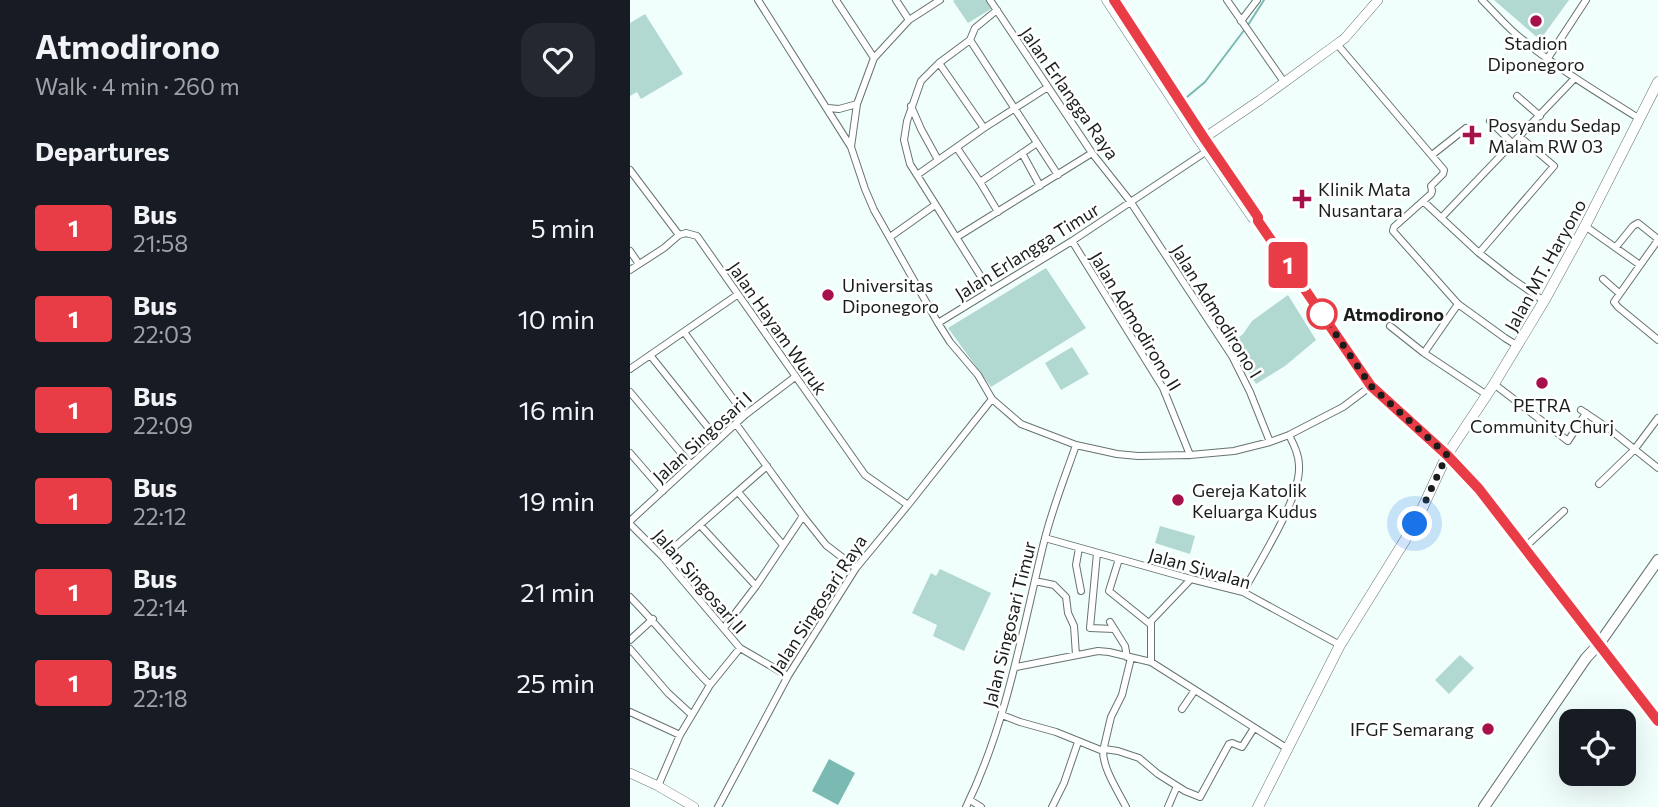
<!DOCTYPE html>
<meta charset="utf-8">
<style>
body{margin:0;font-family:Commissioner,sans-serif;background:#242831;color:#f1f3f6;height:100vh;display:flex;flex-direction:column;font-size:26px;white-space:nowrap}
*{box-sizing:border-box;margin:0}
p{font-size:23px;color:#9ea1a6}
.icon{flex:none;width:38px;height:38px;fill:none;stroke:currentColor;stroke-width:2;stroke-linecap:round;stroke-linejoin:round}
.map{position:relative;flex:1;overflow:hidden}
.details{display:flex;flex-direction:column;background:#171b24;width:630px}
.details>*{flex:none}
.badge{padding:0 14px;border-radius:5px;font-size:24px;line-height:46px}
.tools{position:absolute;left:929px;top:709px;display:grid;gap:14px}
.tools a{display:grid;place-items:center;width:77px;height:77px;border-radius:14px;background:#171b24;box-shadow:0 7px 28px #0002;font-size:35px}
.you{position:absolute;width:35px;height:35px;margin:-18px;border:5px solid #fff;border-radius:50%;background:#1a73e8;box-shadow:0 0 0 10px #1a73e833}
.map>.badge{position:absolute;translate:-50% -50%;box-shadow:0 0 0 4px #fff}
h2{padding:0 35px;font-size:26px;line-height:63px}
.round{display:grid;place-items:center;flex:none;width:74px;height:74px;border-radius:21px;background:#242831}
.head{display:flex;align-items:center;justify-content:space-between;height:119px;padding:0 35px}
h1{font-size:33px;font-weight:700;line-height:52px}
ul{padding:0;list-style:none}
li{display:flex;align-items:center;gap:21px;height:91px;padding:0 35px}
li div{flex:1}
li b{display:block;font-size:26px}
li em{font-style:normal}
li .badge{min-width:77px;font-weight:700;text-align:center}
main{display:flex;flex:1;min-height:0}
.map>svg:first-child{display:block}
</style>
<main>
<section class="details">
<div class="head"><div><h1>Atmodirono</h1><p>Walk · 4 min · 260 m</p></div><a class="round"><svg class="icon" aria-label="heart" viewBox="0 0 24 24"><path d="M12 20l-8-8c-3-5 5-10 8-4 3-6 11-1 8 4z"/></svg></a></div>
<h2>Departures</h2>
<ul>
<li><span class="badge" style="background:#e83d46;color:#fff">1</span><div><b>Bus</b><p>21:58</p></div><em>5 min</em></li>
<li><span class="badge" style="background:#e83d46;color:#fff">1</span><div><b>Bus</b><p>22:03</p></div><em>10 min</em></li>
<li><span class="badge" style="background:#e83d46;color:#fff">1</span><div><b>Bus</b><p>22:09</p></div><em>16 min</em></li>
<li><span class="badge" style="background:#e83d46;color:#fff">1</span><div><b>Bus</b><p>22:12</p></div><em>19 min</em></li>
<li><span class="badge" style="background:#e83d46;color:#fff">1</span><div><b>Bus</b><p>22:14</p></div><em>21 min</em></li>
<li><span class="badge" style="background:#e83d46;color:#fff">1</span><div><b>Bus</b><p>22:18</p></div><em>25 min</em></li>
</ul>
</section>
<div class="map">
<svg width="1028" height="807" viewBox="0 0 1028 807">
<rect width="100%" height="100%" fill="#f0fefc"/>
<path fill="#b2d8d2" d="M325 0H356L361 9 338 23 323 1Z
M864 0H939L910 40Z
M15 14 53 74 11 99 7 92 0 96V23Z
M416 268 456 328 361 387 318 328Z
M658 295 686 340 655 366 626 384 601 344 613 334 622 321Z
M442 347 459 374 431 390 415 363Z
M530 526 565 536 560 554 525 543Z
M310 569 361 593 334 651 303 636 307 625 282 613 301 573 306 576Z
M830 655 844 668 819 694 805 680Z"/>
<path fill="#7abab2" d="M199 759 225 773 208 805 182 791Z"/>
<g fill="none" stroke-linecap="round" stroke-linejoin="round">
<path stroke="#7abab2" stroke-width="2" d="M618 25 634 0
M557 97 575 82 615 29"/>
<g stroke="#667371" stroke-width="8">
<path id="street" d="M128 0 221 147
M206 0 244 58
M266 0 279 20
M360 0 462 153 500 201 602 356 620 392 640 442
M597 0 654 82
M852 0C864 12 875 25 887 35 925 67 968 93 1010 119
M611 21 627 0
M340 40 428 175
M707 44 814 170 813 174 801 186 802 191 801 194 764 227 763 231 828 304 875 338 888 346
M918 58 956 0
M309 63 354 128
M887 96 910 116
M281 106 291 129 308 160
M198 108 209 109 227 104
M860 121 883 144
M327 148 350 182 368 212
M577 151 442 241 308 323 320 342 348 375 362 399 391 424 446 445 487 454 508 456 560 455 604 451 640 442 659 435 713 407 741 386
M392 153 410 186
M802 155 836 128
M0 170 49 235 56 233 67 236 235 475 278 505
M287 175 354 128 418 87
M350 182 407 143
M793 201 849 253 881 278 914 301
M811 218 945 78
M955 226 1010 265
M260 237 305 205
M327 237 462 153
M1028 240 984 302 988 307 1028 340
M442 241 533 388 560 455
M986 247 1003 226 1008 223 1028 239
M0 251 9 264
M849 253 924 166 890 137
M0 270 34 248 49 235
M973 279 989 293
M360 291 280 164 274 140 277 121 291 81 309 63 340 40 345 28 367 10
M308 323 244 210 235 189 221 147 227 104 244 58 279 20 310 0
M760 326 794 353 857 395
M54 332 115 415
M794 353 828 304
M20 355 88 440
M0 369 107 295
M864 384 938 441 956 413
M0 392 61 465
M951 410 978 428 1028 468
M106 424 173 516 196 545 226 568
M0 453 33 491
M969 484 1004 450 1028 418
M108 492 153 545
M0 521 115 415 165 377
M0 524 33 557 110 648 158 676
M70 525 126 586
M415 538 561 579 613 592 710 645
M895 547 934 511
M449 548 446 565 451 591
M467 553 460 628 484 629
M33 557 137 466
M489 559 479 591 520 624
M405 581 424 585 436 597 438 613 444 626 446 655
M613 592C629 562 671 498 669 466 669 455 664 445 659 435
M0 597C28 625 52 657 80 685
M480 622 495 646 497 657
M94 628 126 586 173 516
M0 640 23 619
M0 649 38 693 62 715
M521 662V621L561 579
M386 667 468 651 479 652 521 662 658 749
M552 709 565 690
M0 712 50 735
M372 715 390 722 426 732 473 751C473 769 488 791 496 807
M474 749 488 751 509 758 528 774 555 791 570 797 599 744 602 743 612 747 624 728
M473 751 481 717 492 695 501 658
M28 786 50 735 80 685 110 648
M340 800 351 807
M88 807 158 676 226 568 278 505 362 399
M336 807C377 723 392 631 414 542 422 509 435 477 446 445
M422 807 434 783 448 742
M538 807 547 786"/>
</g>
<g stroke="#667371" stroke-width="10">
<path id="secondary" d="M574 138 630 100 707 44 715 38 748 0
M0 773 28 786 64 807"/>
</g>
<g stroke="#667371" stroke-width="11">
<path id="primary" d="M477 0 570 141 623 218 628 221 741 386 817 455 849 489 1028 721
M628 807 710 645 785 524 817 455 864 384 914 301 955 226 1028 82"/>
</g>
<g stroke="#667371" stroke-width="12">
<path id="highway" d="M854 807 956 658 969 644 1028 560"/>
</g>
<use href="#street" stroke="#fff" stroke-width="6"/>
<use href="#secondary" stroke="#fff" stroke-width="9"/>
<use href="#primary" stroke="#fff" stroke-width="10"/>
<use href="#highway" stroke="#fff" stroke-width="10"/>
</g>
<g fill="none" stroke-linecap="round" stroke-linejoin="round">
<g stroke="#fff" stroke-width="16">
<path id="line" d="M484 0 574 138 628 217V221L741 386 817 455 849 489 1028 721"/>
</g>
<use href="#line" stroke="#e83d46" stroke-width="10"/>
<path stroke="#191e1d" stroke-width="7" stroke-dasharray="0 12.6" d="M692 314 741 386 817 455 785 524"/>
</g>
<g fill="#a6114c" stroke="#fff" stroke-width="2.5">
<circle cx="906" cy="21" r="7"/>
<path d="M838.5 124.5h7v7h7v7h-7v7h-7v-7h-7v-7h7z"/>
<path d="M668.5 188.5h7v7h7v7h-7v7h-7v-7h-7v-7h7z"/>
<circle cx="198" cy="295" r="7"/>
<circle cx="912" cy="383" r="7"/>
<circle cx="548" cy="500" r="7"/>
<circle cx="858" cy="729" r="7"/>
</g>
<circle fill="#fff" stroke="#e83d46" stroke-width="3.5" cx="692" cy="314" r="14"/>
<g text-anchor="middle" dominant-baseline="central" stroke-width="5" stroke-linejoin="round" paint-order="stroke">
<g font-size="18" fill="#191e1d" stroke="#fff" text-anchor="start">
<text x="906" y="43" text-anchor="middle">Stadion<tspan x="906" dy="21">Diponegoro</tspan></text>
<text x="858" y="125">Posyandu Sedap<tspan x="858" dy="21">Malam RW 03</tspan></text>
<text x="688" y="189">Klinik Mata<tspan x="688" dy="21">Nusantara</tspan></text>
<text x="212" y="285">Universitas<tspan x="212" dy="21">Diponegoro</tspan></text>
<text x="912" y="405" text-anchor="middle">PETRA<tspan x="912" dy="21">Community Churj</tspan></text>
<text x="562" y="490">Gereja Katolik<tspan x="562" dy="21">Keluarga Kudus</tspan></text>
<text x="844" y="729" text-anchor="end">IFGF Semarang</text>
</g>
<g font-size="18" fill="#191e1d" stroke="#fff">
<text transform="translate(440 93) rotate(55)">Jalan Erlangga Raya</text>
<text transform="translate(397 251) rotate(-32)">Jalan Erlangga Timur</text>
<text transform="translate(915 265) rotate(-61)">Jalan MT. Haryono</text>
<text transform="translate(587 311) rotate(58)">Jalan Admodirono I</text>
<text transform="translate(506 321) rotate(59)">Jalan Admodirono II</text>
<text transform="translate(148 328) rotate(55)">Jalan Hayam Wuruk</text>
<text transform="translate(72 437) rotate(-42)">Jalan Singosari I</text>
<text transform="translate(570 568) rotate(16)">Jalan Siwalan</text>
<text transform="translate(70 581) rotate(49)">Jalan Singosari II</text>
<text transform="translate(188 604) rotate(-57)">Jalan Singosari Raya</text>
<text transform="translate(379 624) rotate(-76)">Jalan Singosari Timur</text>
</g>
<g font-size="18" font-weight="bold" fill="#191e1d" stroke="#fff" text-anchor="start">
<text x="713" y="314">Atmodirono</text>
</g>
</g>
</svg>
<div class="tools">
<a><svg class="icon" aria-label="locate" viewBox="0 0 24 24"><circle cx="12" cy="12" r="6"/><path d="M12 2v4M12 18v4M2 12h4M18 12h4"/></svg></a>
</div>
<div class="you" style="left:785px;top:524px"></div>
<b class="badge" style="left:658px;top:265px;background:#e83d46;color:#fff">1</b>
</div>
</main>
